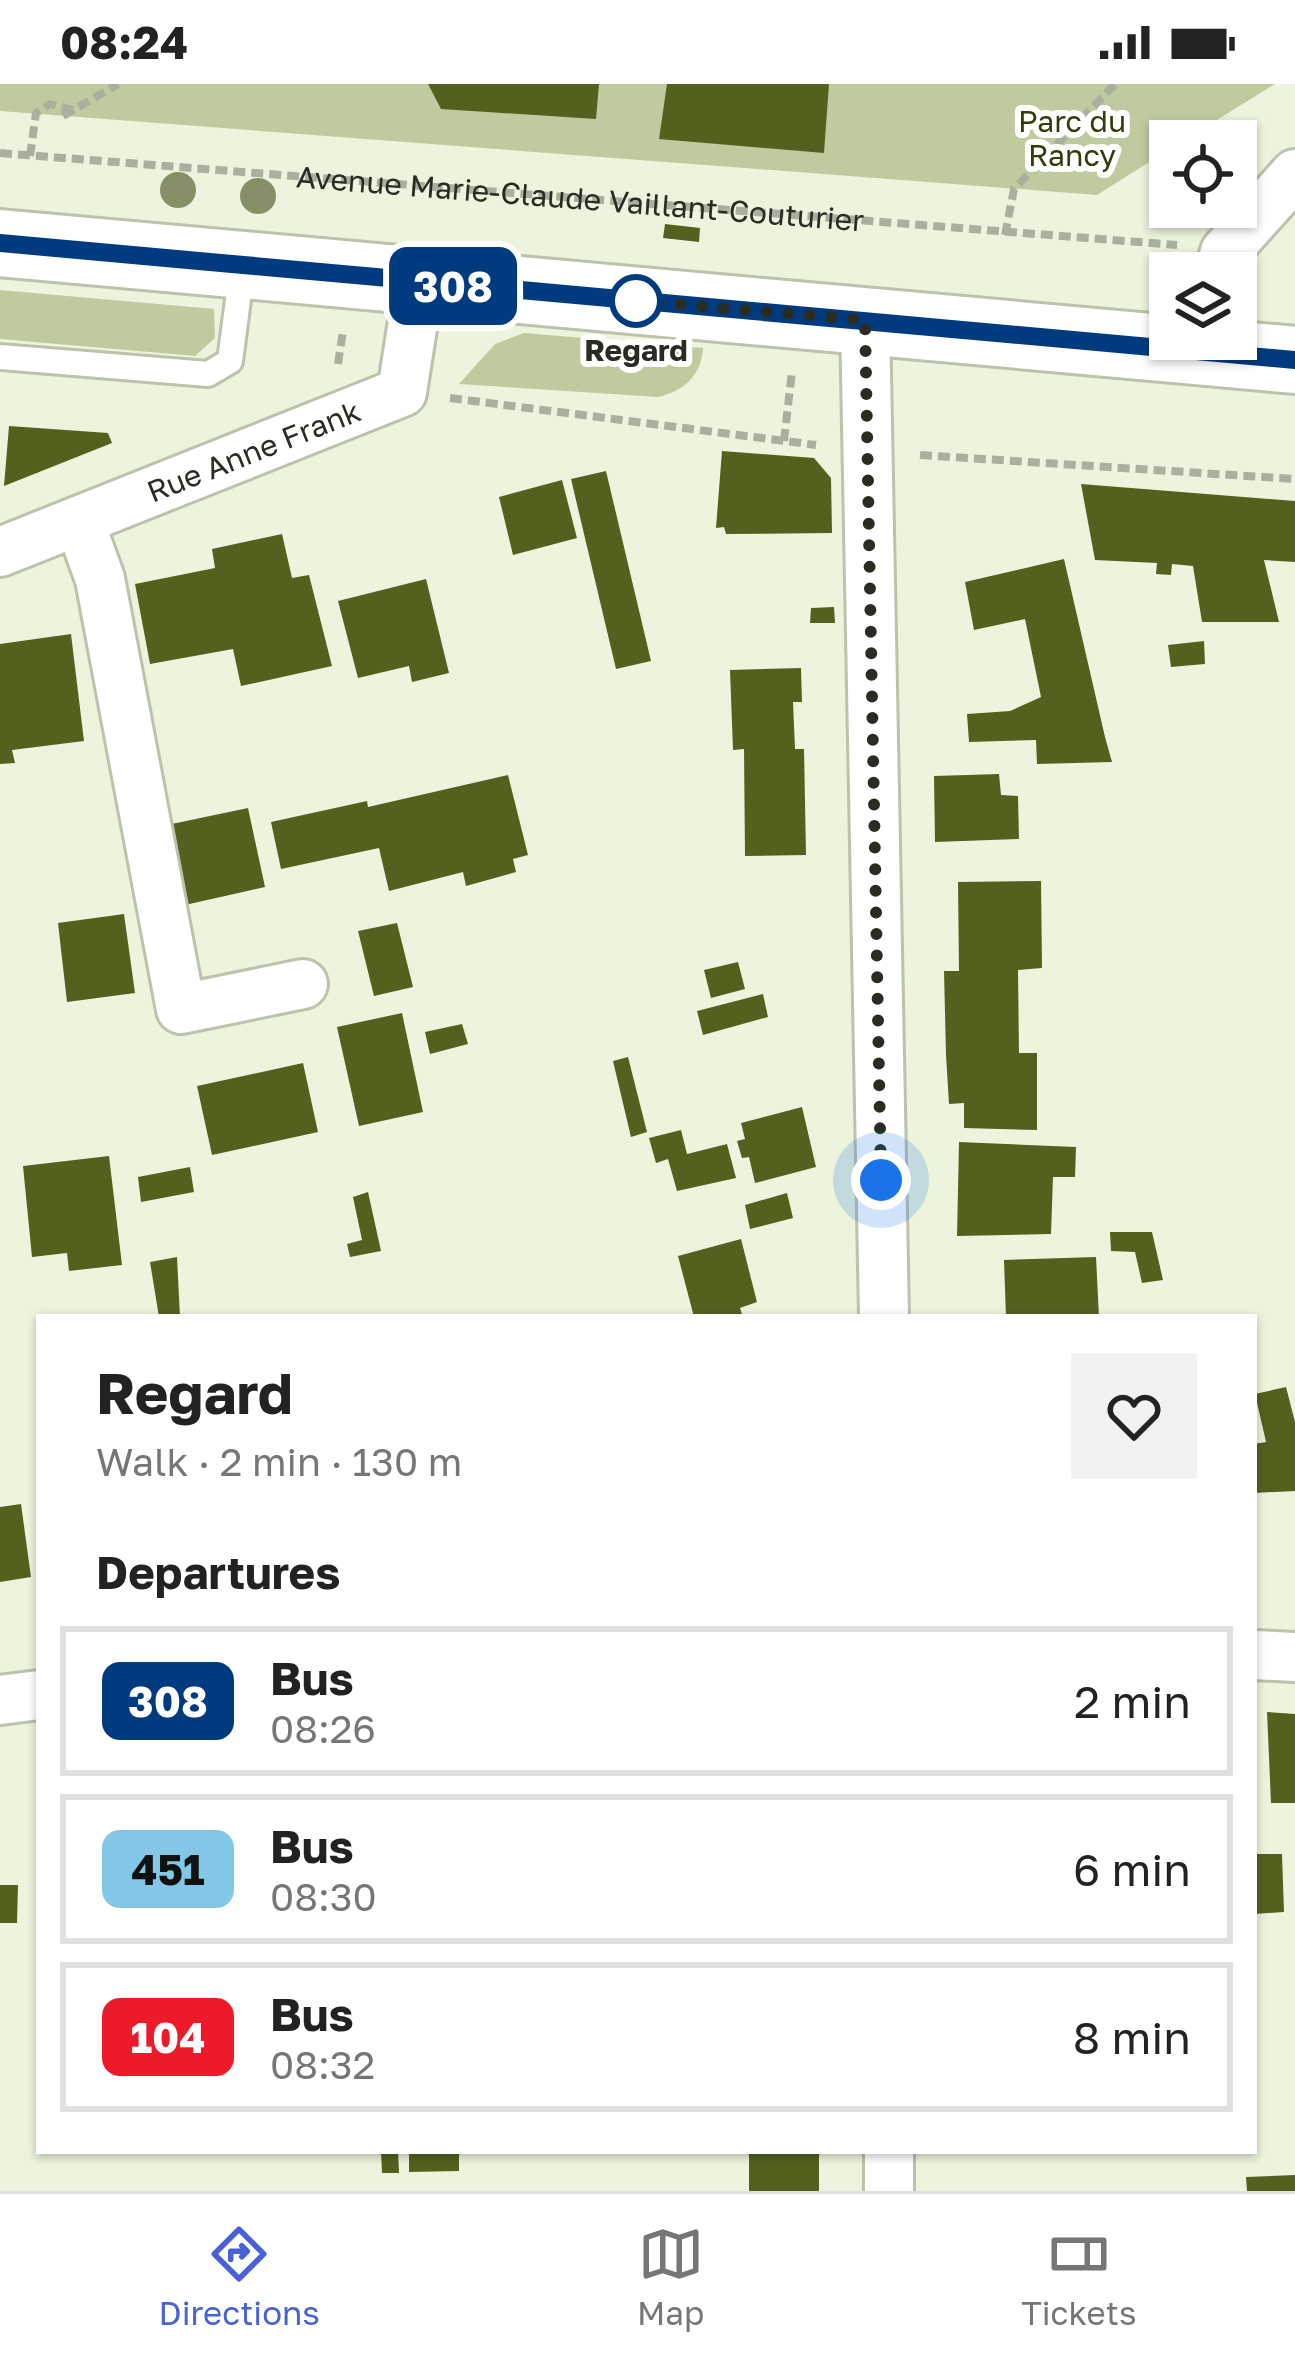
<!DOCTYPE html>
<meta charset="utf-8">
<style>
body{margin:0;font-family:"Golos Text",sans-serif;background:#f2f2f2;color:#222;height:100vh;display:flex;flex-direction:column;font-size:45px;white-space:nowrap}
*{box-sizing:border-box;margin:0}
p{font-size:39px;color:#767676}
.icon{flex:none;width:66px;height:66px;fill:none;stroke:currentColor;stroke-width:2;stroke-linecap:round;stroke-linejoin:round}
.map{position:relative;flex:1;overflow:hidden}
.side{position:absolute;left:36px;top:1230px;width:1221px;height:840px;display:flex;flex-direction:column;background:#fff;border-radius:0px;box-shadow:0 3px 9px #0004}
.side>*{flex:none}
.badge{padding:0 24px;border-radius:18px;font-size:42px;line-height:78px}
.controls{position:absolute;left:1149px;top:36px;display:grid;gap:24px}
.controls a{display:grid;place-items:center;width:108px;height:108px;border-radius:0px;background:#fff;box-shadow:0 3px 9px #0004;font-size:60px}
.you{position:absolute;width:60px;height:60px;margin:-30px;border:9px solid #fff;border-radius:50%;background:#1a73e8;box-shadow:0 0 0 18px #1a73e833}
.map>.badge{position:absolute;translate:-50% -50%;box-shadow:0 0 0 6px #fff}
h2{padding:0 60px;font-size:45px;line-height:108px}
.round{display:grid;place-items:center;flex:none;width:126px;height:126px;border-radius:0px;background:#f2f2f2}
.overview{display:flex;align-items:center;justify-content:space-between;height:204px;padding:0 60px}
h1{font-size:57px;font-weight:700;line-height:90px}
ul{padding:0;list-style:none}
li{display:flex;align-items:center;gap:36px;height:150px;margin:0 24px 18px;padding:0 36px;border:6px solid #e0e0e0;border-radius:0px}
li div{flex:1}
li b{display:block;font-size:45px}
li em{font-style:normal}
li .badge{min-width:132px;font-weight:700;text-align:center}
.status{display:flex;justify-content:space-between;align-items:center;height:84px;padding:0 60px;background:#fff;direction:ltr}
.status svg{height:33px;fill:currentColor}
.tabs{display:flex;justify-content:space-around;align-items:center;height:168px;border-top:3px solid #e0e0e0;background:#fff;font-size:33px;color:#767676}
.tabs a{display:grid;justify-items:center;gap:6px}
.tabs .on{color:#4862d6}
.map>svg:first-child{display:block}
</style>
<div class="status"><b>08:24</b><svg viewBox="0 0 49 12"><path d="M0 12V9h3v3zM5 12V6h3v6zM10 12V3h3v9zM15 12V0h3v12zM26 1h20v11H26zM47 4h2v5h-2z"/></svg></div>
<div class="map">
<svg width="1295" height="2107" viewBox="0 0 1295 2107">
<rect width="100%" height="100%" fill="#edf4dd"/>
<path fill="#bfcb9e" d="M0 0H1275L1183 57H1170V65L1097 111 0 27Z
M0 206 214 225 215 254 195 272 0 255Z
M524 249 703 264C701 292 684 307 658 313L459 300 495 260Z"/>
<path fill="#53611f" d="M428 0H599L596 35 441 25Z
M667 0H829L824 69 659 55Z
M665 140 700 144 699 158 663 154Z
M9 342 108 349 112 359 4 402Z
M722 367 814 374 831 394 832 449 726 450 724 443 716 444Z
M606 387 651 577 616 585 571 395Z
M562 396 577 454 513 471 499 413Z
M1081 400 1295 417V478L1264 476 1279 538H1202L1193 482 1172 480 1171 491 1156 490 1157 479 1095 476Z
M282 450 292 494 309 491 332 582 241 602 233 565 150 580 135 500 215 484 212 465Z
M1064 475 1105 653 1112 678 1037 680 1036 656 969 658 967 630 1010 627 1041 613 1025 535 974 546 965 498Z
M426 495 449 589 412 598 409 582 358 594 338 517Z
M834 523 835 539H810L811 524Z
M71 550 84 657 12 666 15 679 0 680V560Z
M1204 557 1205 580 1171 583 1168 561Z
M801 584 802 618H793L795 665H804L806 771 745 772 744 665 733 666 730 586Z
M999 690 1001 711 1018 712 1019 755 935 758 934 692Z
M508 691 528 771 513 775 516 788 466 802 463 788 389 807 379 764 281 785 271 738 367 717 368 723Z
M248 724 265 803 185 821 167 741Z
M1041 797 1042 884 1018 886 1019 969H1037V1046L964 1044V1019L949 1020 946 971 944 887H959L958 798Z
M124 830 135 909 67 918 58 839Z
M397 839 413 903 374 912 358 847Z
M738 878 745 905 711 914 704 886Z
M763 910 768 933 703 951 697 927Z
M402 929 423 1028 359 1042 337 943Z
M462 940 468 960 430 970 425 948Z
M628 973 647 1048 631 1053 613 977Z
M303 979 318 1048 212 1071 197 1002Z
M802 1023 816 1083 755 1099 749 1073 742 1074 737 1057 745 1055 741 1039Z
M681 1046 687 1070 727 1060 736 1094 677 1107 668 1075 656 1079 649 1054Z
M959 1058 1076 1063 1075 1093H1053L1051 1150 957 1152Z
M109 1072 122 1181 69 1187 67 1169 32 1173 23 1082Z
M190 1083 194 1108 141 1118 138 1093Z
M368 1108 381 1167 350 1173 347 1160 362 1156 353 1113Z
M787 1109 793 1134 750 1145 745 1121Z
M1110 1148H1152L1163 1196 1142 1199 1135 1168 1111 1167Z
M741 1155 757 1218 740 1224 743 1233H694L678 1172Z
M177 1173 180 1233H159L150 1178Z
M1096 1173 1099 1233H1006L1004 1176Z
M1286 1303 1295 1338V1407L1254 1409V1360L1266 1358 1255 1310Z
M21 1420 31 1493 0 1498V1423Z
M1267 1628 1295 1630V1719H1271Z
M1254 1770H1282L1284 1828 1254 1830Z
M0 1801H18L17 1839H0Z
M381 2067H398L399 2089H382Z
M409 2067 459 2070V2087L409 2088Z
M749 2067H819V2107H749Z
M1295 2091V2107H1247L1246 2093Z"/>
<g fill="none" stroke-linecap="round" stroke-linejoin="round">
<g stroke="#bcc2ac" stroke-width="30">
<path id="lane" d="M0 273 208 290 230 277 242 185"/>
</g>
<g stroke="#bcc2ac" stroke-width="54">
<g id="street">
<path d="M1219 189 1225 168 1295 90"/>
<path d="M865 236 884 1233"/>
<path d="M79 437 100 495 181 925 303 900"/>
<path id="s2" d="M0 468 402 308 419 199"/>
<path d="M1254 1571 1295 1573"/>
<path d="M0 1616 39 1611"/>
<path d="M889 2067V2107"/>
</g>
</g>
<g stroke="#bcc2ac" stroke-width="72">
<path id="primary" d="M0 159 1295 276"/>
</g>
<g stroke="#aab09e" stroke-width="8" stroke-dasharray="12 6" stroke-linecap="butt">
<path d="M63 32 118 0"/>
<path id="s1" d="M0 69 1177 161"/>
<path d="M30 72 36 29 50 20 73 26"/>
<path d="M1005 151 1014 105 1115 0"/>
<path d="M338 280 343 247"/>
<path d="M450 314 816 361"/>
<path d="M784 357 792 287"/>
<path d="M920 371 1295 395"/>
</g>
<use href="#lane" stroke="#fff" stroke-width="24"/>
<use href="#street" stroke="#fff" stroke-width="48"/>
<use href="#primary" stroke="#fff" stroke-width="66"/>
</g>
<g fill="#878f68">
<circle cx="178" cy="106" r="18"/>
<circle cx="258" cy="112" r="18"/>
</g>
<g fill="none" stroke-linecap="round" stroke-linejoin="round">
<g stroke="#fff" stroke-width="27">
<path id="line" d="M0 159 1295 276"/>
</g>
<use href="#line" stroke="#003b80" stroke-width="18"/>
<path stroke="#292c23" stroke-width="12" stroke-dasharray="0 21.6" d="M636 217 626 216 865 236 881 1096"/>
</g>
<circle fill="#fff" stroke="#003b80" stroke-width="6" cx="636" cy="217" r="24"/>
<g text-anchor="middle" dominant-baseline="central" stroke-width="12" stroke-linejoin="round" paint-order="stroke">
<g font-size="30" fill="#333c09" stroke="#fff">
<text x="1072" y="37">Parc du<tspan x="1072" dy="34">Rancy</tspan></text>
</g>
<g font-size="30" fill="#292c23" stroke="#fff">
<text stroke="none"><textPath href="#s1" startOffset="582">Avenue Marie-Claude Vaillant-Couturier</textPath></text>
<text stroke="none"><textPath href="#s2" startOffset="273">Rue Anne Frank</textPath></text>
</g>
<g font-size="30" font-weight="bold" fill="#292c23" stroke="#fff">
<text x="636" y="266">Regard</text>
</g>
</g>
</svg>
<div class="controls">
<a><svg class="icon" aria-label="locate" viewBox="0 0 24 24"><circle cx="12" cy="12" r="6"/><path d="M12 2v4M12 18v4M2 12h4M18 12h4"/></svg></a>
<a><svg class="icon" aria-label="layers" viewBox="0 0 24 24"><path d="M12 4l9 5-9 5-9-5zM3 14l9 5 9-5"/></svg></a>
</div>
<div class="you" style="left:881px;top:1096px"></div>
<b class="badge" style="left:453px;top:202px;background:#003b80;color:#fff">308</b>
<section class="side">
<div class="overview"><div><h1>Regard</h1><p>Walk · 2 min · 130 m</p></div><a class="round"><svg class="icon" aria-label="heart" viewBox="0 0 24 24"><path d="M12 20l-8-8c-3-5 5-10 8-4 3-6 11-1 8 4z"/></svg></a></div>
<h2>Departures</h2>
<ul>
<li><span class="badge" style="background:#003b80;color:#fff">308</span><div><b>Bus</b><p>08:26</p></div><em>2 min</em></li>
<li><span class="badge" style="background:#82c8e6;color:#111">451</span><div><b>Bus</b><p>08:30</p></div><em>6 min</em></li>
<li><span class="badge" style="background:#ed1b2a;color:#fff">104</span><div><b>Bus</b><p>08:32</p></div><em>8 min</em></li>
</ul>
</section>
</div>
<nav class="tabs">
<a class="on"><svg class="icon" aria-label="directions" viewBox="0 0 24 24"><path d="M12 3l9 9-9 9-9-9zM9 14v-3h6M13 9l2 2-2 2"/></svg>Directions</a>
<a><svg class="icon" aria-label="map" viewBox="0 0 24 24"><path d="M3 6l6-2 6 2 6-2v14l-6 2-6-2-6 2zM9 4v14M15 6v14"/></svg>Map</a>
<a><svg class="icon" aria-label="tickets" viewBox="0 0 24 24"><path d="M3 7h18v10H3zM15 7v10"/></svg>Tickets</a>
</nav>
